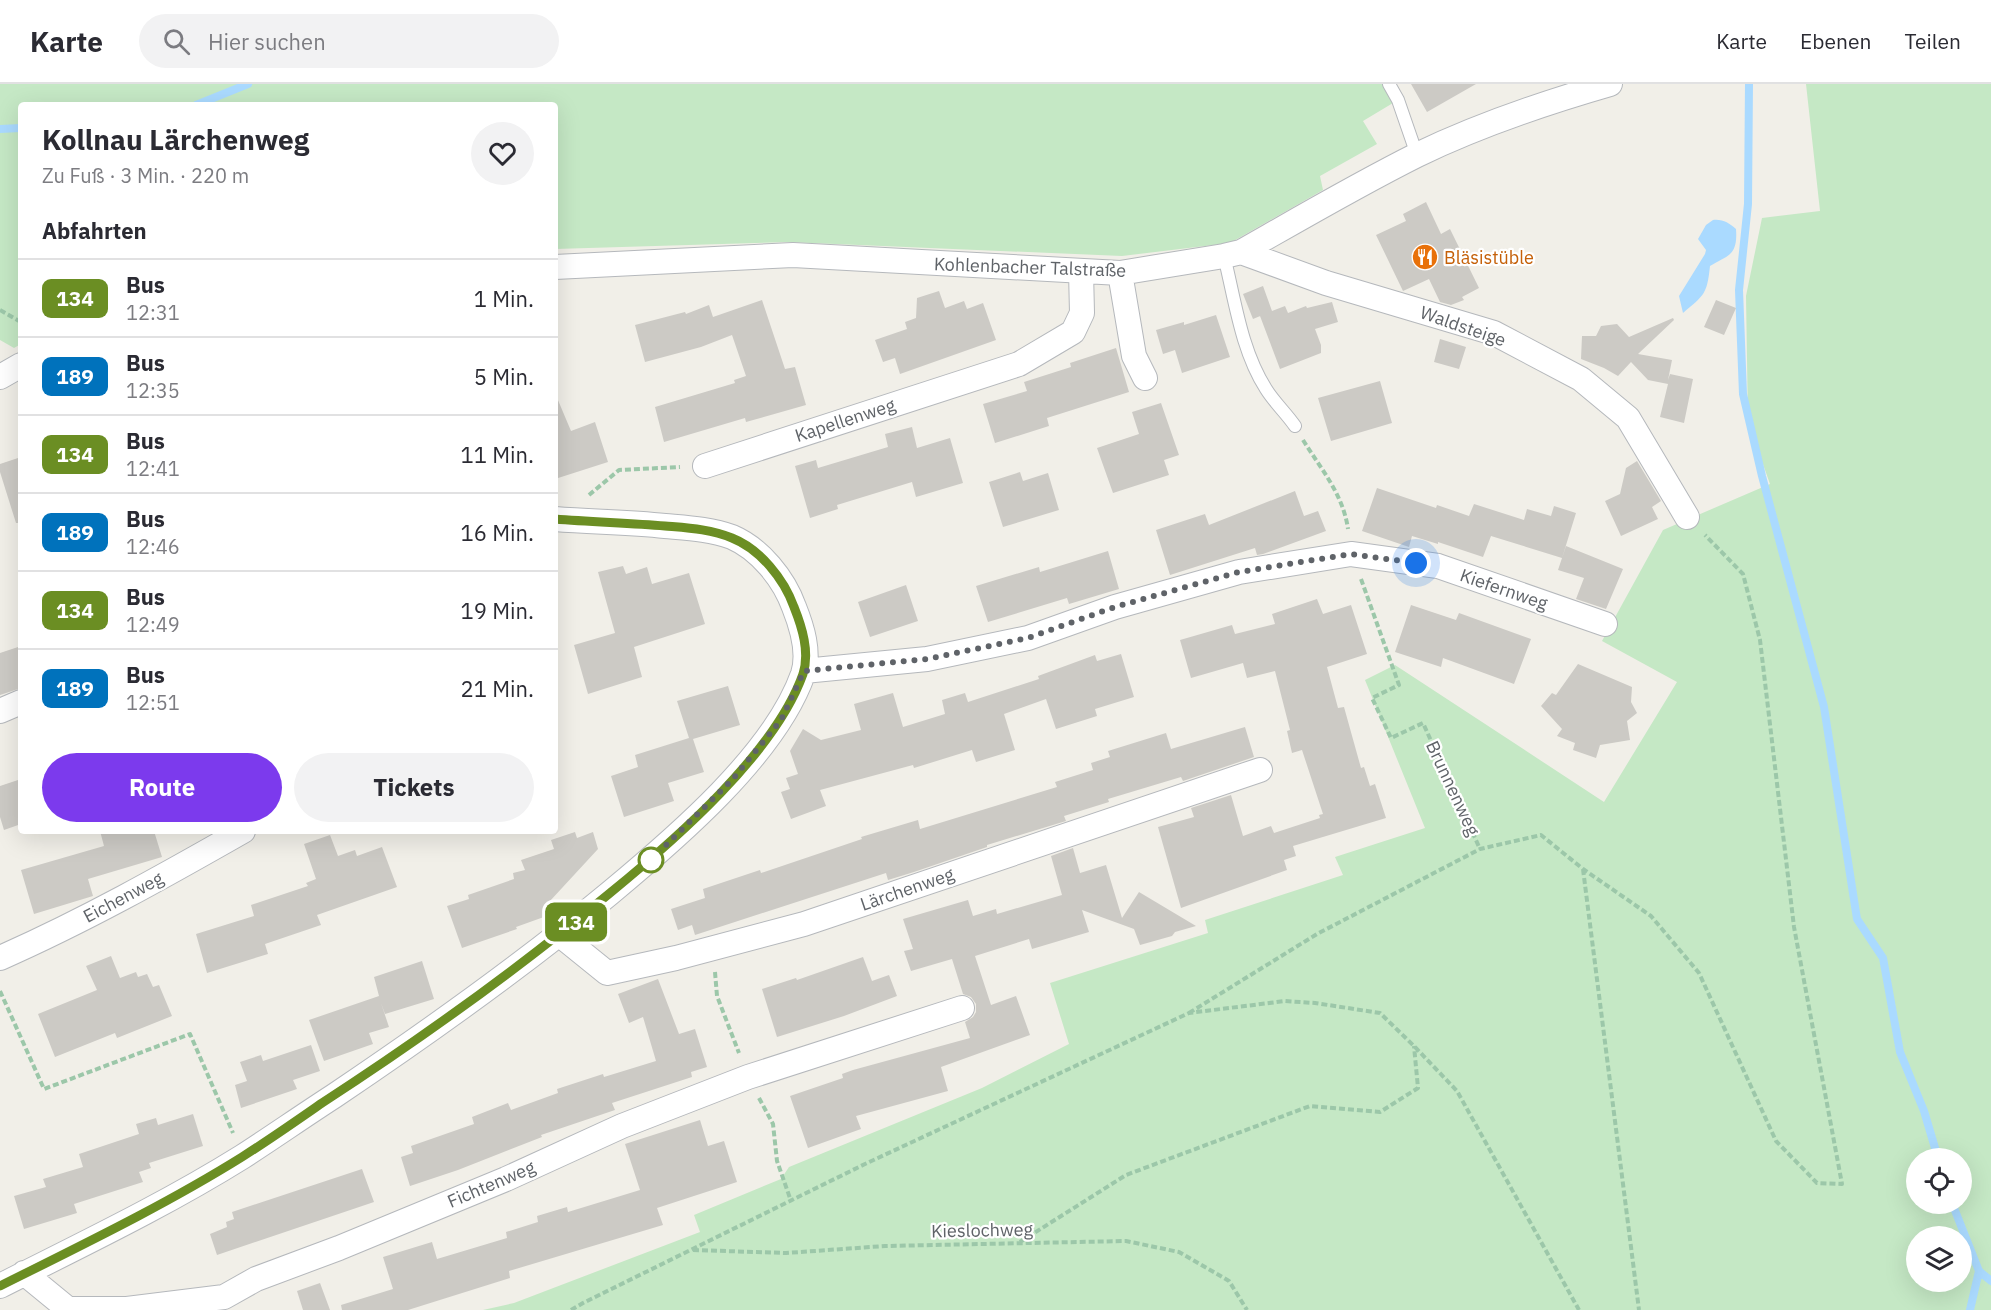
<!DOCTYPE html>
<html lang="de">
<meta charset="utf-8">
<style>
body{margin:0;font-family:"IBM Plex Sans",sans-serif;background:#f2f2f3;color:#2b2b33;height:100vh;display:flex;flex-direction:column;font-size:22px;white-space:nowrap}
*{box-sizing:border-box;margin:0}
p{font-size:20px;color:#7c7c81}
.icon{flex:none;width:33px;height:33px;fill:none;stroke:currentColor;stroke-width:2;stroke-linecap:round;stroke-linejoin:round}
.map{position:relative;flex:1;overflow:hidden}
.details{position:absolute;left:18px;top:18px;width:540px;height:732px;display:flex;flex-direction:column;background:#fff;border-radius:6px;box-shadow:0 6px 24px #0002}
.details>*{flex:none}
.badge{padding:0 12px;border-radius:9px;font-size:21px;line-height:39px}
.buttons{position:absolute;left:1906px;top:1064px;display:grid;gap:12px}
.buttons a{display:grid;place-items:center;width:66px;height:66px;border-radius:50%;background:#fff;box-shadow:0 6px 24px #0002;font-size:30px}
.you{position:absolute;width:30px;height:30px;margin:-15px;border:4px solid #fff;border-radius:50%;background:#1a73e8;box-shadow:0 0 0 9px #1a73e833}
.map>.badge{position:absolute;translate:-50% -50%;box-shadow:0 0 0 3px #fff}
h2{padding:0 24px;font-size:22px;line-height:54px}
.round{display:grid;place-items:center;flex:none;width:63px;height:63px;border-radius:32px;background:#f2f2f3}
.overview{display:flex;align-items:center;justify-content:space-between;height:102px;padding:0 24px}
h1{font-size:28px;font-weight:700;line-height:45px}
.cta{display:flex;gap:12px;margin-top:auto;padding:12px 24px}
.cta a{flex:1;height:69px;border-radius:36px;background:#7c3aed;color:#fff;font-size:24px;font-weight:700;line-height:69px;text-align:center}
.cta a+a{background:#f2f2f3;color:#2b2b33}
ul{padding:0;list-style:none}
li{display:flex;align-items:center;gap:18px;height:78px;padding:0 24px;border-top:2px solid #e1e1e2}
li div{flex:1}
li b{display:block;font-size:22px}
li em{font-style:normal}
li .badge{min-width:66px;font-weight:700;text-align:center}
header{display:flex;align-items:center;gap:36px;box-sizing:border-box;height:84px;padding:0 30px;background:#fff;border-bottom:2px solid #e1e1e2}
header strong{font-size:28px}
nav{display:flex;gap:33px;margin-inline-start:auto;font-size:21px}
.search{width:420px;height:54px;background:#f2f2f3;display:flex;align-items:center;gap:15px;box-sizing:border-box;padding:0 21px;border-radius:33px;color:#7c7c81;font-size:22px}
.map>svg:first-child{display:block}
</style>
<header>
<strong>Karte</strong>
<div class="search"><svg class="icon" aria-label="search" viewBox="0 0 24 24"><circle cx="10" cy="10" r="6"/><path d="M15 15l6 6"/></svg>Hier suchen</div>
<nav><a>Karte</a><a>Ebenen</a><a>Teilen</a></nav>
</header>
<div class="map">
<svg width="1991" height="1226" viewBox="0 0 1991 1226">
<rect width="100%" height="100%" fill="#f1efe8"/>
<path fill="#c5e8c5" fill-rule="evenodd" d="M0 0H1389L1398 16 1363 37 1377 60 1320 92 1323 106 1230 159 1122 172 788 158 555 165V21H21V260L14 264 0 256Z
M1806 0H1991V1226H483L514 1219 700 1148 694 1131 781 1095 789 1083 982 1004 1069 960 1050 899 1208 849 1205 836 1343 791 1335 773 1425 744 1365 596 1395 581 1604 718 1677 598 1602 557 1663 446 1770 400 1748 338 1746 212 1762 134 1820 127ZM1917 1074H1962V1119H1917ZM1917 1152H1962V1197H1917Z"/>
<path fill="#aadaff" d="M1713 136C1723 135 1729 139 1736 145 1738 172 1728 171 1710 182 1707 211 1704 211 1683 229L1679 212 1705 170 1706 166 1698 155 1706 141Z"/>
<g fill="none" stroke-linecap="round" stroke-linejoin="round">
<path stroke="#aadaff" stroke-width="8" d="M1749 0 1748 120 1739 206 1743 310 1762 392 1824 623 1857 835 1883 874 1900 968 1924 1027 1938 1074
M196 21 248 0
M0 45 21 44
M1952 1119 1979 1187 1991 1197
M1970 1226 1979 1187"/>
</g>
<path fill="#cccac5" d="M1411 0H1476L1427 28Z
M1426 118 1441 150 1450 145 1479 204 1462 213 1464 216 1451 221 1440 218 1429 195 1403 207 1376 151 1406 137 1403 130Z
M1263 202 1272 227 1285 222 1288 229 1306 222 1307 224 1332 218 1338 238 1315 245 1321 261V269L1280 285 1260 232 1265 230 1253 235 1243 210Z
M939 207 945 224 964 217 967 225 983 219 996 256 900 290 895 274 883 278 875 256 907 245 905 238 916 234 917 214Z
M762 216 785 285 795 283 806 321 746 338 745 334 664 358 655 323 735 299 734 296 746 292 732 251 701 263 645 278 635 241 685 228 686 230 709 221 713 233Z
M1716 216 1736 224 1724 251 1704 243Z
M1216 231 1230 273 1182 289 1175 266 1163 270 1156 246 1184 238V241Z
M1673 234 1674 236 1638 270 1672 276 1668 296 1670 290 1693 295 1684 339 1660 333 1668 300 1648 296 1631 278 1618 292 1604 284 1581 275 1582 252H1596L1601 242 1617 240 1629 253Z
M1440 255 1466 263 1459 285 1434 278Z
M1116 264 1129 308 1047 334 1049 342 995 359 983 320 1027 307 1024 298 1071 283 1070 279Z
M1380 297 1392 339 1331 357 1318 314Z
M555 309 571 347 595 338 608 378 555 395Z
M1161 319 1179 371 1164 376 1169 391 1113 409 1097 364 1139 350 1132 328Z
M912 343 917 364 950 354 963 399 916 413 912 398 837 421 838 425 810 434 795 382 816 376 818 384 888 363 885 350Z
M21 373V439H16L0 388V380Z
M1637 377 1661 417 1652 423 1658 435 1621 452 1605 417 1620 410 1626 384Z
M1020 388 1023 397 1048 389 1059 426 1003 443 989 398Z
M1377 404 1436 424 1437 421 1469 432 1474 420 1524 436 1527 425 1551 432 1554 422 1576 429 1562 474 1491 452 1483 473 1438 458V460L1412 452 1409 463 1362 447Z
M1295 407 1304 432 1318 427 1326 447 1263 470 1257 471 1255 464 1170 491 1156 446 1205 430 1209 441Z
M1566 462 1623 485 1606 525 1576 515 1584 494 1558 486Z
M1108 467 1119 505 1069 520 1067 514 988 538 976 502 1039 483 1040 488Z
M623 482 626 490 647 483 652 500 689 489 705 540 634 563 642 593 588 610 574 561 615 549 598 488Z
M906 501 918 537 870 553 858 518Z
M1317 515 1323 530 1351 521 1367 570 1327 583 1338 624 1344 623 1361 684 1364 683 1370 702 1375 700 1386 734 1293 762 1296 772 1284 776 1287 786 1181 824 1158 743 1194 733 1191 724 1231 711 1243 752 1271 742 1274 749 1320 734 1319 731 1323 730 1302 666 1292 669 1287 647 1290 646 1275 587 1247 594 1243 579 1191 594 1180 556 1232 541 1235 550 1275 540 1272 530Z
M1411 521 1456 536 1459 529 1531 555 1514 600 1443 574 1441 583 1395 568Z
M21 562V604L0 611V569Z
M1121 570 1134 613 1095 625 1097 632 1056 645 1046 615 1004 630 1015 666 976 678 972 666 914 684 913 681 820 706 826 722 791 735 781 708 790 705 786 694 798 690 790 667 803 645 821 656 861 646 854 620 893 609 903 643 945 630 942 616 965 609 968 618 1039 595 1038 592 1095 571 1097 577Z
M1578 580 1632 603 1631 618 1637 629 1627 637 1630 656 1600 661 1596 674 1573 666 1575 659 1557 652 1562 645 1541 622 1552 609 1556 611Z
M728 602 740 641 693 655 704 688 668 699 674 717 624 733 611 692 638 683 635 671 689 654 677 617Z
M1245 643 1254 673 1183 697 1181 693 1108 715 1109 718 1064 732 1066 737 987 761V763L914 788 888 796 886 789 695 851 692 841 678 846 671 825 705 814 703 805 760 786 761 789 782 782 862 755 861 753 918 736 920 745 1057 703 1055 698 1093 686 1091 679 1110 673 1108 667 1166 649 1171 665Z
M21 695V740L4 746 0 733V702Z
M100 747H154L162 773 88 795 93 812 34 830 21 786 104 762Z
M575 748 577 754 593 748 598 765 550 817 555 829 516 843 517 845 462 864 447 822 469 815 468 811 514 795 513 789 525 786 521 776 554 765 551 756Z
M330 751 338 772 355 766 357 772 382 763 397 803 317 831 321 841 265 860 268 870 207 889 196 850 254 832 251 821 308 802 306 799 316 795 304 760Z
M1073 764 1080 789 1106 781 1122 834 1139 808 1196 842 1175 848 1172 852 1140 861 1134 845 1082 826 1089 848 1032 865 1029 855 975 872 991 921 1016 912 1030 951 941 983 948 1007 856 1032 861 1045 808 1064 790 1012 843 994 842 990 853 986 970 954 965 938 973 933 976 928V920L971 913 963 910 952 875 911 887 904 867 913 865 903 835 968 816 973 832 996 825 997 830 1062 811 1051 772Z
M111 872 120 894 136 888 138 893 147 890 153 903 159 901 172 932 117 954 115 949 55 973 38 930 97 906 86 882Z
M863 873 872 897 889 891 897 912 844 932 777 953 762 905 796 894 797 896Z
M422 877 434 915 385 930 381 919 389 943 369 949 373 960 324 977 309 936 379 912 374 893Z
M658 895 679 950 695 945 707 983 691 988 692 993 612 1019 615 1026 541 1051 542 1053 458 1086 410 1102 401 1073 413 1069 411 1062 474 1040 472 1033 508 1019 511 1026 558 1009 557 1005 603 990 604 993 656 977 643 933 629 939 618 910Z
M311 961 320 987 293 996 297 1005 241 1024 235 1001 247 997 240 978 261 971 263 977Z
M193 1030 203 1062 149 1079 151 1084 139 1088 143 1098 74 1120 77 1129 24 1145 14 1112 46 1103 43 1095 83 1083 79 1070 139 1050 136 1040 156 1034 158 1041Z
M700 1036 708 1062 724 1057 737 1098 657 1124 663 1141 509 1187 510 1194 408 1226H342L341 1221 393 1205 383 1173 432 1158 437 1175 507 1154 506 1148 538 1138 537 1132 567 1123 568 1128 640 1106 625 1060Z
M362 1085 374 1118 217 1171 210 1150 227 1143 226 1138 234 1135 232 1128Z
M320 1199 330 1226H303L297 1207Z"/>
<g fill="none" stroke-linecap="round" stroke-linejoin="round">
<g stroke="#b5b8bc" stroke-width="14">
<path id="service" d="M1389 0 1398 16 1417 71
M1224 172C1235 216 1241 266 1266 305 1274 318 1286 329 1295 342"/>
</g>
<g stroke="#b5b8bc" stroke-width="26">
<path id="minor" d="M1241 168 1326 199 1494 249 1581 295 1628 334 1687 433
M555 183 793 171 1120 189 1224 172 1241 168C1299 135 1357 101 1417 71 1479 41 1544 19 1610 0
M1120 189 1134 272 1145 294
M0 293 21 281
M705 382 1019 280 1073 248 1082 229 1081 187
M804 587 927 575 1028 554 1115 523 1239 488 1351 470 1438 482 1605 540
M0 627 21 618
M560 851 607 889 676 874 804 840 1260 686
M0 874C84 837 164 792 243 747
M24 1189 68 1225H127L224 1213 256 1195 339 1164 506 1095 622 1042 748 993 962 924
M0 1202C81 1161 165 1121 242 1073 273 1053 303 1032 334 1012 429 948 522 882 610 809 675 755 775 670 803 590 810 568 802 543 794 523 784 495 760 465 732 453 710 445 687 444 665 442 628 438 592 438 555 435"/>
</g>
<path stroke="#9cc7a9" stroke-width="4" stroke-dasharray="6 3" stroke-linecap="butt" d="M0 226 21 238
M1303 356C1321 385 1343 410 1348 445
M589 411 619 386 680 383
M1361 495 1399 601 1372 614 1391 654 1423 639 1480 765
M1583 785 1639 1226
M715 888 717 912 739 969
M0 907 44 1005 190 950 233 1049
M1189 929 1317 850 1480 765 1541 751 1583 785 1651 832 1699 889 1776 1057 1817 1099 1842 1100 1794 843 1760 556 1743 490 1705 451
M759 1014 773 1040 777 1077 791 1117
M1020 1158 1126 1091 1310 1022 1380 1028 1418 1004 1414 962
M693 1166 786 1169 885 1162 1126 1157 1179 1168 1229 1197 1247 1226
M571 1226 583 1219 865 1080 1189 929 1285 917 1315 919 1380 929 1414 962 1457 1007 1579 1226"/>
<use href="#service" stroke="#fff" stroke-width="12"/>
<use href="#minor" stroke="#fff" stroke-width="24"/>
</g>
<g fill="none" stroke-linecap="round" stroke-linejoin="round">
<g stroke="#fff" stroke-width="14">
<path id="line" d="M0 1202C82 1161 165 1121 242 1073 269 1056 296 1037 322 1019 422 954 518 885 610 809 675 756 775 669 803 590 810 568 802 543 794 523 784 495 760 465 732 454 710 445 688 444 665 442 628 439 592 438 555 435"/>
</g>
<use href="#line" stroke="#6b8e23" stroke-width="9"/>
<path stroke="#5f6368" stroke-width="6" stroke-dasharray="0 10.8" d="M651 776 732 696 781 636 804 587 927 575 1028 554 1115 523 1239 488 1351 470 1416 479"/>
</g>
<defs>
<g id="restaurant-disc" transform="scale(1.35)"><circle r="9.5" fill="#e8710a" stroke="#fff"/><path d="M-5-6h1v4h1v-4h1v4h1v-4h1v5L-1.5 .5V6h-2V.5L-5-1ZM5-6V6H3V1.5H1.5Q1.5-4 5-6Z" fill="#fff"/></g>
</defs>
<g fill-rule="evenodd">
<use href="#restaurant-disc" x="1425" y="173"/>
</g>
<circle fill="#fff" stroke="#6b8e23" stroke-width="3" cx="651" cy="776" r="12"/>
<g text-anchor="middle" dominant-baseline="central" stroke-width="4.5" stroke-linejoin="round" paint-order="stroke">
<g font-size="18" fill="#c56008" stroke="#fff" text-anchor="start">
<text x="1444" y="173">Bläsistüble</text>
</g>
<g font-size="18" fill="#5f6368" stroke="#fff">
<text transform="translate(1030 183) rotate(2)">Kohlenbacher Talstraße</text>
<text transform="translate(1463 242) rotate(19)">Waldsteige</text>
<text transform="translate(845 336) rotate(-18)">Kapellenweg</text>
<text transform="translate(1504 505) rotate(19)">Kiefernweg</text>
<text transform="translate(1453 704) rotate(65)">Brunnenweg</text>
<text transform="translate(907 805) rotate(-19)">Lärchenweg</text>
<text transform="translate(123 813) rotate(-28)">Eichenweg</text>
<text transform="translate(491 1100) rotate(-23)">Fichtenweg</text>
<text transform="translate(982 1146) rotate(-1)">Kieslochweg</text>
</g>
</g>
</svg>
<div class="buttons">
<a><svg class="icon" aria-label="locate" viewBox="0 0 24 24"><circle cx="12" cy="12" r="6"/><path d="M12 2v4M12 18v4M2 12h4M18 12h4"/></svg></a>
<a><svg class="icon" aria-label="layers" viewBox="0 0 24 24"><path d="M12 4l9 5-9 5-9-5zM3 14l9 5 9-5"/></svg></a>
</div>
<div class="you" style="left:1416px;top:479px"></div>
<b class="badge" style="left:576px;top:838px;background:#6b8e23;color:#fff">134</b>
<section class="details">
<div class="overview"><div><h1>Kollnau Lärchenweg</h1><p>Zu Fuß · 3 Min. · 220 m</p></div><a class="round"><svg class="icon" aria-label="heart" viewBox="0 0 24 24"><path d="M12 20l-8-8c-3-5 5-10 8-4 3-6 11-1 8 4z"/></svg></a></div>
<h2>Abfahrten</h2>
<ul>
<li><span class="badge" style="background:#6b8e23;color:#fff">134</span><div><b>Bus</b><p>12:31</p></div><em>1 Min.</em></li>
<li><span class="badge" style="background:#0072bc;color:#fff">189</span><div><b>Bus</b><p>12:35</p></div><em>5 Min.</em></li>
<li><span class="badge" style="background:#6b8e23;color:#fff">134</span><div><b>Bus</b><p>12:41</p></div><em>11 Min.</em></li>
<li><span class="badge" style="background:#0072bc;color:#fff">189</span><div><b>Bus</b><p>12:46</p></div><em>16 Min.</em></li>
<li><span class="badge" style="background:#6b8e23;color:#fff">134</span><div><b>Bus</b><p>12:49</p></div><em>19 Min.</em></li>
<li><span class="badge" style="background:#0072bc;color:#fff">189</span><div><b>Bus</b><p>12:51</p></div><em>21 Min.</em></li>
</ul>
<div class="cta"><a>Route</a><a>Tickets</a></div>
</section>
</div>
